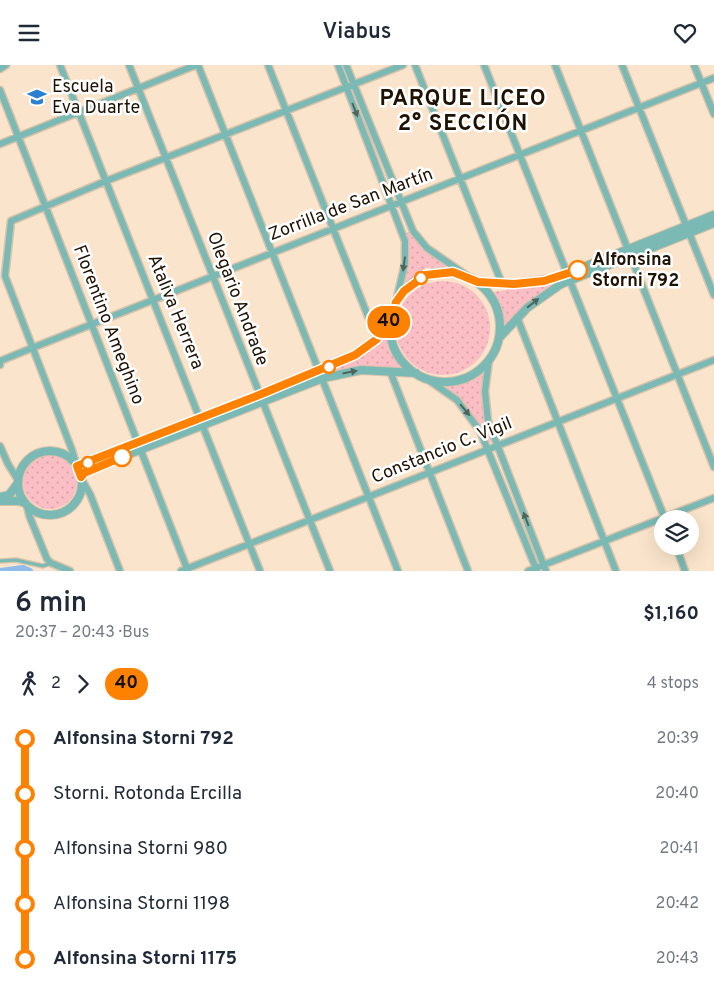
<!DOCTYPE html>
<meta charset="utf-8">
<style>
body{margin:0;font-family:Overpass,sans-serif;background:#f6f6f7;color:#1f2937;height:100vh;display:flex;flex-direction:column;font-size:19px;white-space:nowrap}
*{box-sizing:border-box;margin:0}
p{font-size:16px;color:#747a83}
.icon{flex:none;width:28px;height:28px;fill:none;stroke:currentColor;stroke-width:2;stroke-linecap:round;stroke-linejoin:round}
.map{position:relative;height:506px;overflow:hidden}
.sheet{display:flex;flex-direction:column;background:#fff;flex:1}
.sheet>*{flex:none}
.badge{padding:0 10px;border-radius:16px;font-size:18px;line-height:32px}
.buttons{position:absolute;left:654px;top:445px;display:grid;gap:10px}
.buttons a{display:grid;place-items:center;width:45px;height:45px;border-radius:50%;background:#fff;box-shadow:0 5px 20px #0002;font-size:25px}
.map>.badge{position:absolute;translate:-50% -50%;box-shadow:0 0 0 2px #fff}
.legs{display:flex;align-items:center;gap:8px;height:55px;padding:0 15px;font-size:16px}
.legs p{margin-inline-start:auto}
.overview{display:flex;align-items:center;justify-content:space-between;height:85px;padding:0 15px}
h1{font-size:28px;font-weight:600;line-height:38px}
ul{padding:0 15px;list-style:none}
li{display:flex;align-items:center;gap:18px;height:55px;font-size:19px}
li i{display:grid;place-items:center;width:8px;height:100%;margin:0 6px;background:currentColor}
li i::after{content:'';width:12px;height:12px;margin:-6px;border:4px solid;border-radius:50%;background:#fff}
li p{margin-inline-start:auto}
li:first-child i{background:linear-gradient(#0000 50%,currentColor 0)}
li:last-child i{background:linear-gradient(currentColor 50%,#0000 0)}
header{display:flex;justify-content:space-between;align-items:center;height:65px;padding:0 15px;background:#fff;font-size:22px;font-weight:600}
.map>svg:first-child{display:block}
</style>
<header><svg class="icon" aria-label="menu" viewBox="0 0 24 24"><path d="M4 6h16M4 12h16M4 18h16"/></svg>Viabus<svg class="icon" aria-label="heart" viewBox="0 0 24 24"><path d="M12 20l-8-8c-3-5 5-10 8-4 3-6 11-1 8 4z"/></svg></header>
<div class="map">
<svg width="714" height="506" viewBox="0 0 714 506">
<defs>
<pattern id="green-dots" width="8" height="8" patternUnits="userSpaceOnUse" patternTransform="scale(1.25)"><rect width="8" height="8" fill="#fbbec5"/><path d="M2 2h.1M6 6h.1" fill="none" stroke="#d7a2a8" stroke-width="1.8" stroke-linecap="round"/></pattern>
</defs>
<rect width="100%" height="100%" fill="#fae4cb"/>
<path fill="url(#green-dots)" d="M409 167 422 182 447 202 426 203 403 222C408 203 409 188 405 169Z
M396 263a47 47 0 1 1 94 0a47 47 0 1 1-94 0Z
M562 216 528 239 503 262 501 242 493 227Z
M389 261C388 279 395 292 407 305L368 301 333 306 371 284Z
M486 303 481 333 492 376 490 378 465 339 444 320 457 319Z
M23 417a27 27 0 1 1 54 0a27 27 0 1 1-54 0Z"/>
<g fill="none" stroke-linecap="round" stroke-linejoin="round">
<path stroke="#8fbceb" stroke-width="6" d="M0 506 23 503 30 506"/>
<g stroke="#d7c2ab" stroke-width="5.5">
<path id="service" d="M0 496 16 495 43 501 51 498"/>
</g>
<g stroke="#d7c2ab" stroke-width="9">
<path id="minor" d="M60 0 260 506
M129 0 330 506
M198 0 398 506
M268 0 377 274
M338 0 405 176V198L396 237
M346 0 413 166 427 183 466 210
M415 0 502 219
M484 0 665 454
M555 0 714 402
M622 0 714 230
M694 0 714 49
M0 4 6 0
M0 25 188 506
M0 79 196 0
M517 252 616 506
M489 295 485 326 488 356 546 506
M0 300V296L32 283 714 13
M390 306 468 506
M427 314 457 335 480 366 537 506
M0 381 8 399 18 415
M76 399 72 385 5 211 11 156 106 116 403 0
M82 415 90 429 120 506
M27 440 29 450 47 494 51 498 70 506
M676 481 685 506
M181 506 714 295
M528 506 714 433"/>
</g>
<g stroke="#d7c2ab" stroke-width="10">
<path id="tertiary" d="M390 262a55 55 0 1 1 110 0a55 55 0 1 1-110 0Z
M478 217 514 219 556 213 714 150
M499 273 527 243 561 219 714 158
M18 418a32 32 0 1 1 64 0a32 32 0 1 1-64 0Z
M77 401 259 330 355 290 377 274 391 255
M81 412 86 406 323 313 361 305 416 308
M0 432 9 430 18 418
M0 436H19L25 438"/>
</g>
<use href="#service" stroke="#7ab9b4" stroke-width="3"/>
<use href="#minor" stroke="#7ab9b4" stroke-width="6"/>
<use href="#tertiary" stroke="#7ab9b4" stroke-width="8"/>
</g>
<defs><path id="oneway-solid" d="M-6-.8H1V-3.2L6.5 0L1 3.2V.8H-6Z" transform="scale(1.25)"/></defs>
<g fill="#4c665c">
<use href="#oneway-solid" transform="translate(355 45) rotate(69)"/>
<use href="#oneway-solid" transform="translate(404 199) rotate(98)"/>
<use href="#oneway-solid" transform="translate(533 238) rotate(-38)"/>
<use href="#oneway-solid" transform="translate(350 307) rotate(-11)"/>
<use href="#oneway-solid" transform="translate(465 345) rotate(50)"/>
<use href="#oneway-solid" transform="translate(526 454) rotate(-111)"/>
</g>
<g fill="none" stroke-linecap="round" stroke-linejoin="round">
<g stroke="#fff" stroke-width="11">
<path id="line-1" d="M122 392 84 408 81 412 77 401 259 330 355 290 377 274 391 255 396 237 404 226 426 210 453 207 478 217 514 219 544 216 578 205"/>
</g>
<use href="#line-1" stroke="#ff8100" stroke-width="8"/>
</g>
<defs>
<g id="school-bare" transform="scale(1.5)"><path d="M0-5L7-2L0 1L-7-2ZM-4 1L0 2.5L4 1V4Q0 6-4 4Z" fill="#2980ce" stroke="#fff" stroke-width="2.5" paint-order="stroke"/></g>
</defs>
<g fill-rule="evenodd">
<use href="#school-bare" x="37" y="32"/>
</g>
<g fill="#fff" stroke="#ff8100" stroke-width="2.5">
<circle cx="578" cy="205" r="9"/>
<circle cx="421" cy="213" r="6"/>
<circle cx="329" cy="302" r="6"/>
<circle cx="122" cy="392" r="9"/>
<circle cx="88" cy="398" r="6"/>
</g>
<g text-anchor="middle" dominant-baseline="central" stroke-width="5" stroke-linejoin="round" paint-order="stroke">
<g font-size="18" fill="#1f1203" stroke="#fff" text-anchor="start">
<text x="52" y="22">Escuela<tspan x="52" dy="21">Eva Duarte</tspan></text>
</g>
<g font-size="18" fill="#1f1203" stroke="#fff">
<text transform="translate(351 140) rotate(-21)">Zorrilla de San Martín</text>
<text transform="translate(237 234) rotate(69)">Olegario Andrade</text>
<text transform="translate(175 247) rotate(68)">Ataliva Herrera</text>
<text transform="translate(108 260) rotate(69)">Florentino Ameghino</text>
<text transform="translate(442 386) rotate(-22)">Constancio C. Vigil</text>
</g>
<g font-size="18" font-weight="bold" fill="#1f1203" stroke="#fff" text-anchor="start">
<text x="592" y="195">Alfonsina<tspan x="592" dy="21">Storni 792</tspan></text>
</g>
<g font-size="22" font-weight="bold" letter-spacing="1" fill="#1f1203" stroke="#fff">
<text x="463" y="34">PARQUE LICEO<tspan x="463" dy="25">2° SECCIÓN</tspan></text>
</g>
</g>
</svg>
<div class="buttons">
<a><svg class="icon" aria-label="layers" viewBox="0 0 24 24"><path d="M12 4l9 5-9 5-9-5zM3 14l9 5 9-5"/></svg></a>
</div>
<b class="badge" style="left:389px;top:257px;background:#ff8100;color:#111">40</b>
</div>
<section class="sheet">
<div class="overview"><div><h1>6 min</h1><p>20:37 – 20:43 · Bus</p></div><b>$1,160</b></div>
<div class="legs"><svg class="icon" aria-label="walk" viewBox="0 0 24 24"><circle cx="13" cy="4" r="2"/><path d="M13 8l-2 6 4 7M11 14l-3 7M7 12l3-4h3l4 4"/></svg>2<svg class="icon" aria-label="forward" viewBox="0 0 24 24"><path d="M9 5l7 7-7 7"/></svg><b class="badge" style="background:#ff8100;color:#111">40</b><p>4 stops</p></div>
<ul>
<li><i style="color:#ff8100"></i><b>Alfonsina Storni 792</b><p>20:39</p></li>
<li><i style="color:#ff8100"></i><span>Storni. Rotonda Ercilla</span><p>20:40</p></li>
<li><i style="color:#ff8100"></i><span>Alfonsina Storni 980</span><p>20:41</p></li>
<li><i style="color:#ff8100"></i><span>Alfonsina Storni 1198</span><p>20:42</p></li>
<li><i style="color:#ff8100"></i><b>Alfonsina Storni 1175</b><p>20:43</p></li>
</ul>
</section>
